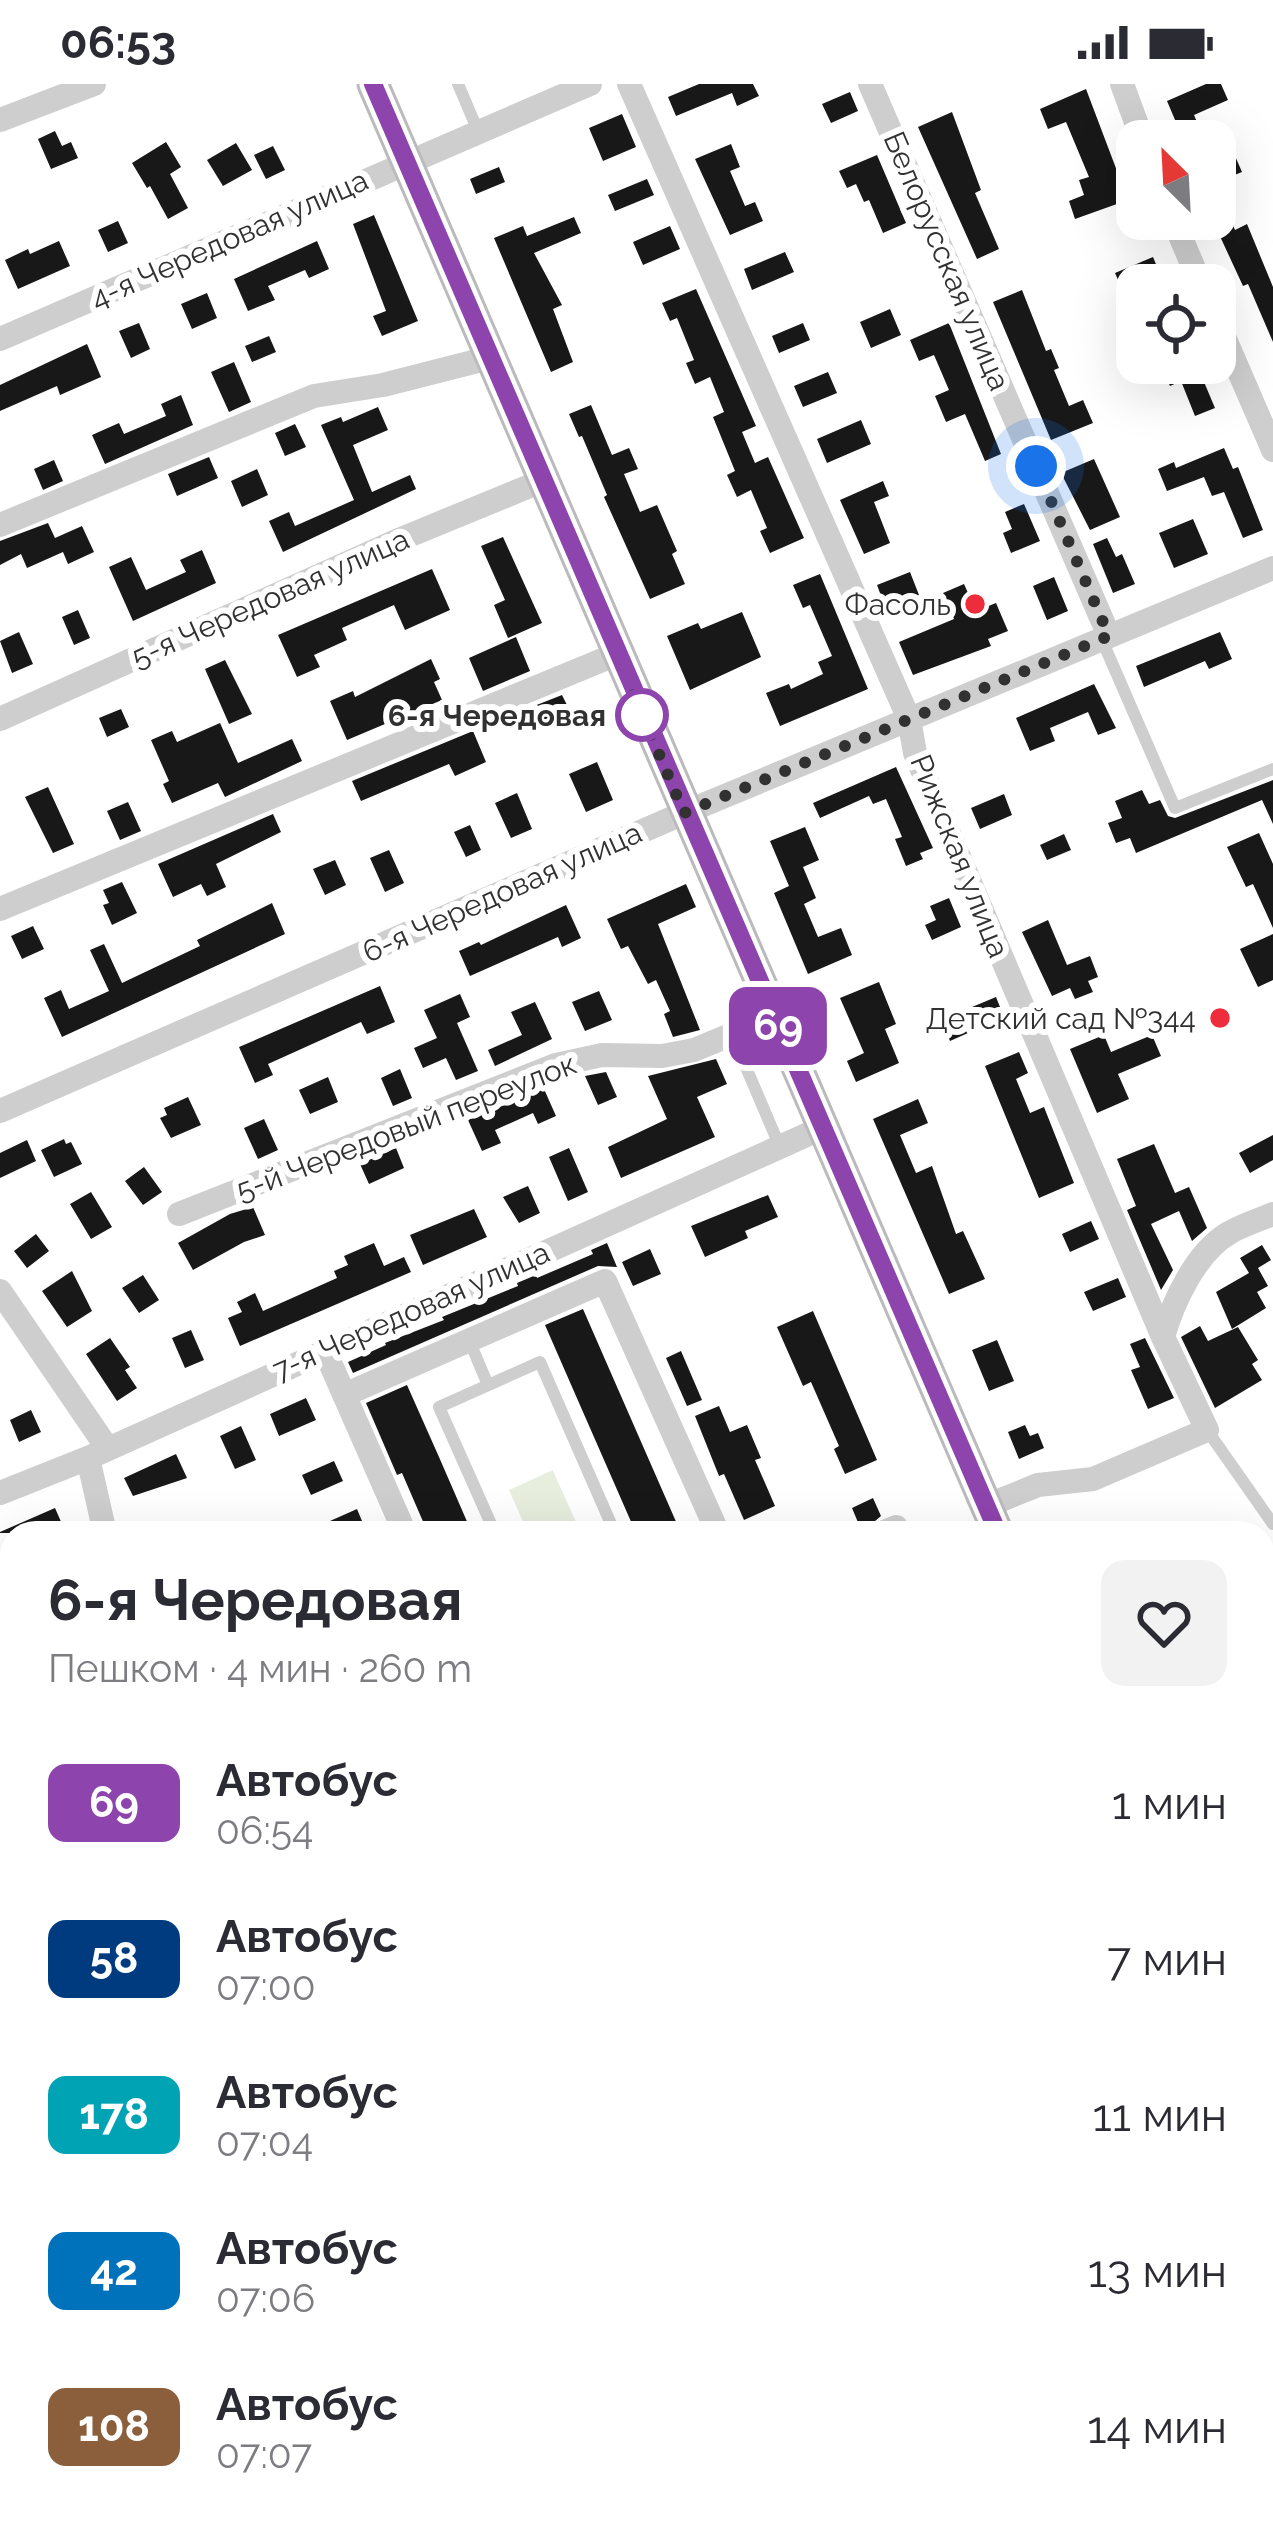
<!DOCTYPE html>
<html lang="ru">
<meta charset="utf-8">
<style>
body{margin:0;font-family:Raleway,sans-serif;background:#f2f2f3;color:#2b2b33;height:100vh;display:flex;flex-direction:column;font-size:45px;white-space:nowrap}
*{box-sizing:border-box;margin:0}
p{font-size:39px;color:#7c7c81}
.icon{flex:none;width:66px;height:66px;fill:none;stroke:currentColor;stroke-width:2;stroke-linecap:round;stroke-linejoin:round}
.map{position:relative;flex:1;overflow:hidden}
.sheet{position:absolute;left:0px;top:1437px;width:1275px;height:1011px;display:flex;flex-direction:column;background:#fff;border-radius:36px 36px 0 0;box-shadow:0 12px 48px #0002}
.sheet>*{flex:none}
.badge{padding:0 24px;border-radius:18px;font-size:42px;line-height:78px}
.needle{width:78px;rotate:336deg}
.controls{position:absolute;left:1116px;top:36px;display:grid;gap:24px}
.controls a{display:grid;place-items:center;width:120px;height:120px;border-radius:24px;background:#fff;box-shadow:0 12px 48px #0002;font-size:60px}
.you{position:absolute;width:60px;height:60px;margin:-30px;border:9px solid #fff;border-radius:50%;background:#1a73e8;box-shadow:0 0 0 18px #1a73e833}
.map>.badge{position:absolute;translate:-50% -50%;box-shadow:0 0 0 6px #fff}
.round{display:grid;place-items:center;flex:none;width:126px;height:126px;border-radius:24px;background:#f2f2f3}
.head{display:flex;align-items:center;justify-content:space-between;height:204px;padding:0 48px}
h1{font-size:57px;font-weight:700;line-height:90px}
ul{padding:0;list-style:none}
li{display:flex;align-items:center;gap:36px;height:156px;padding:0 48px}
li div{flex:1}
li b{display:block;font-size:45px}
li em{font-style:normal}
li .badge{min-width:132px;font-weight:700;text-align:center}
.status{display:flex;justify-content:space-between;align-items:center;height:84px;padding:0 60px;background:#fff;direction:ltr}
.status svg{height:33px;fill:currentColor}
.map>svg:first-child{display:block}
</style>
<div class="status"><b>06:53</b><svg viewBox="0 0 49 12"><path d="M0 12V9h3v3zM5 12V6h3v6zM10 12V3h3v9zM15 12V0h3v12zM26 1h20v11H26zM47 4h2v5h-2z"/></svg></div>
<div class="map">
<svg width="1273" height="2447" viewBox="0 0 1273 2447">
<rect width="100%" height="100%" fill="#fff"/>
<path fill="#e7eede" d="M553 1386V1387L581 1449H528L509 1406Z"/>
<path fill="#181818" d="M699 0H753L759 12 737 22 732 9 676 32 668 13Z
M1206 0H1221L1228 16 1194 31 1205 57H1184L1167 17Z
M1086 5 1128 116 1075 135 1069 117 1084 111 1079 96 1089 93 1066 38 1048 45 1040 25Z
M850 8 858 27 831 39 822 20Z
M952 28 981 106 975 109 999 165 977 175 918 43Z
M622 30 636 63 603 77 589 44Z
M55 47 62 62 71 58 78 74 51 85 38 55Z
M1228 56 1242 88 1215 99V61Z
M166 58 181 83 170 90 188 124 168 135 150 102 147 104 132 79Z
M236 59 252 86 223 102 207 76Z
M731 60 740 83 730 87 745 122 755 118 763 137 730 151 695 75Z
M273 62 285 86 266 95 254 71Z
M877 71 906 139 883 149 869 116 864 118 856 100 847 104 839 87Z
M499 83 505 98 476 110 470 95Z
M647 95 654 111 615 127 608 111Z
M1226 126 1235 146 1247 140 1273 203V258L1248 200 1243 202 1212 135Z
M374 131 418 237 382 252 373 232 386 227 353 140Z
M574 133 581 149 534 169 562 221 553 225 573 278 551 288 494 154 523 142 527 152Z
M118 137 128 159 108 168 98 146Z
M670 142 680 165 643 181 633 158Z
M59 157 70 182 18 205 5 176 28 165 30 170Z
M317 157 329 185 309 194 305 186 268 202 275 216 248 227 234 195Z
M785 168 794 188 752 206 744 185Z
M1153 173 1163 197 1137 201V239L1115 189Z
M696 205 756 342 742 348 755 379 768 373 804 454 770 469 760 447 767 444 751 406 737 413 727 391 735 387 713 333 724 328 710 293 695 300 686 279 694 276 677 234 670 237 662 219Z
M1022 206 1046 267 1051 265 1059 284 1054 286 1069 322 1083 316 1093 339 1051 356 993 218Z
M207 209 217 234 192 245 181 220Z
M890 225 901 251 871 264 860 238Z
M139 239 150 265 131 274 119 247Z
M803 239 810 256 779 269 772 252Z
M949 239 1001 370 985 377 965 330 946 338 935 312 949 306 934 271 919 277 910 256Z
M269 252 276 268 252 278 245 262Z
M87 260 101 293 60 311 57 302 0 327V301Z
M234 278 251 318 229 328 211 288Z
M1160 279H1196L1215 324 1195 332 1181 297 1170 302Z
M828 288 837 309 803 323 794 302Z
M181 311 193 341 105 380 92 351 119 339 124 350 166 332 161 320Z
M591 321 612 371 629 364 638 385 624 390 640 428 657 421 677 467 672 470 685 500 650 515 604 413 607 411 582 352 579 353 569 330Z
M378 323 388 346 353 361 372 408 410 391 416 405 283 468 269 437 289 428 295 442 354 416 321 341 341 333 343 338Z
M861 336 871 360 827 379 817 355Z
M295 340 306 363 285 372 275 349Z
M1224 364 1233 385 1238 383 1263 446 1243 454 1224 408 1212 412 1204 393 1167 407 1158 385 1174 378 1176 384Z
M209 373 218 394 177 412 168 390Z
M1094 375 1120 433 1090 446 1061 389Z
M54 376 63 397 43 406 34 385Z
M257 385 268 411 242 423 231 397Z
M883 397 889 412 874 418 890 459 864 470 840 416Z
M1024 420 1040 457 1011 469 1003 449 1012 445 1005 428Z
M1193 435 1208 470 1174 484 1159 449Z
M48 439 55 454 82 442 94 468 68 480 63 468 27 484 21 470 0 481V457Z
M503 453 542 539 508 554 494 521 505 516 481 462Z
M1107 454 1116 473 1122 470 1135 500 1113 509 1093 460Z
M202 466 216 499 133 537 109 483 131 473 146 506 186 488 180 476Z
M432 485 450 526 405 546 394 521 342 544 347 556 314 571 320 583 297 593 278 551Z
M910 488 919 511 886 525 877 501Z
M820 490 868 605 780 642 766 609 789 600 791 605 823 590 818 578 832 572 810 521 803 524 793 501Z
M1054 493 1068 527 1047 536 1033 502Z
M964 500 976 527 996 519 1008 547 988 555 991 562 913 591 899 558 954 535 943 509Z
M78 526 90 554 74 561 62 533Z
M742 528 761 573 690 606 667 552 698 539 701 545Z
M19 548 33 580 12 589 0 557Z
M1220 548 1232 575 1209 585 1205 577 1144 603 1136 582Z
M516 553 530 587 483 607 469 574Z
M431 575 440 595 434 598 442 616 347 656 330 617 353 607 355 613Z
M225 576 252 630 229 640 205 585Z
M1094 600 1116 644 1098 651 1088 628 1050 644 1055 657 1030 667 1016 634Z
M562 611 569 625 541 637 534 622Z
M121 625 129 643 107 653 99 634Z
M220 639 238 679 292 655 302 677 225 713 218 699 172 719 163 700 169 697 151 656 172 647 177 658Z
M473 647 486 678 455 692 449 680 361 717 352 697Z
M597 678 613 716 586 728 569 690Z
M896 683 933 764 920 769 923 775 906 782 895 755 902 753 886 715 873 720 869 712 820 734 813 719Z
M1273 696V740L1262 716 1136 769 1130 754 1116 759 1108 739 1122 734 1115 717 1142 706 1149 720 1160 716 1168 732 1175 734Z
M48 703 74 760 53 769 25 713Z
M517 709 532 745 511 754 495 719Z
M1004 710 1012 731 980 745 971 724Z
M128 718 141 747 120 756 107 727Z
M273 730 281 748 216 780 226 803 207 812 201 800 173 813 158 780Z
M470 741 481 766 466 773 454 748Z
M805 743 819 776 803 783 816 814 804 820 818 853 841 844 852 871 808 890 774 809 789 802 770 757Z
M1259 749 1273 780V844L1253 800 1246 803 1227 763Z
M1064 750 1071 766 1047 776 1040 761Z
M389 766 404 799 385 808 370 774Z
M335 776 346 801 325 811 313 785Z
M122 798 137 829 112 841 103 821 109 819 103 806Z
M686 800 696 823 658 840 700 946 673 953 664 930 670 927 656 896 648 900 628 862 621 865 607 835Z
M949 814 961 843 932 856 925 841 936 836 930 822Z
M272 819 285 850 62 953 44 914 61 906 69 925 109 907 90 866 104 860 122 899 200 862 197 856Z
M566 821 581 854 562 863 558 853 470 892 459 867 479 858 481 861Z
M1048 836 1067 881 1090 872 1098 893 1088 897 1093 908 1075 915 1070 904 1052 912 1022 848Z
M33 842 44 865 22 875 11 852Z
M1273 850V896L1258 903 1240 865Z
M879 898 896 940 885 945 899 979 856 998 847 977 864 969 840 914Z
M380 902 395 938 367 950 361 938 268 980 273 991 255 999 239 963Z
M599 907 612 936 585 947 572 918Z
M460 910 470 933 457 939 478 987 456 996 446 974 423 984 414 964 437 954 424 926Z
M996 913 1004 933 950 957 941 936Z
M535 918 552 955 495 982 488 966 522 951 511 928Z
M1104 951 1111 968 1152 951 1161 972 1118 990 1129 1015 1097 1029 1070 965Z
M1019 968 1028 989 1016 995 1030 1029 1044 1023 1074 1099 1039 1114 985 982Z
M716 975 727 1000 697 1013 715 1053 621 1094 608 1063 667 1035 648 992Z
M400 985 412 1014 393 1022 381 994Z
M606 988 617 1013 598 1021 585 992Z
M328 993 338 1018 310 1030 299 1006Z
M544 1005 556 1032 538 1040 533 1029 495 1046 501 1059 482 1067 468 1036Z
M188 1013 201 1041 171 1054 160 1034 167 1031 164 1024Z
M918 1015 928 1039 900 1051 916 1089 932 1082 956 1150 963 1147 985 1195 949 1210 873 1035Z
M264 1035 278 1066 258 1075 244 1044Z
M1273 1051V1076L1250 1089 1239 1069Z
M64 1055 66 1060 71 1058 82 1080 54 1093 41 1066Z
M27 1056 36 1077 0 1094V1069Z
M1154 1060 1175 1109 1189 1103 1207 1144 1192 1157 1179 1127 1151 1140 1173 1186 1161 1206 1127 1126 1136 1122 1117 1075Z
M396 1064 404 1084 369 1100 360 1080Z
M569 1064 588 1108 568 1117 549 1073Z
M144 1083 162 1108 143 1121 125 1097Z
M528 1102 540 1129 519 1139 503 1113Z
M91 1108 112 1143 91 1155 70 1120Z
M768 1111 778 1133 745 1147 748 1154 705 1173 691 1142Z
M253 1123 265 1151 244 1158 193 1186 178 1159 230 1130Z
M474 1125 487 1153 423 1181 410 1151Z
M1091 1137 1099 1155 1070 1168 1062 1150Z
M36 1150 49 1167 27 1184 14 1167Z
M374 1159 384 1182 404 1173 411 1188 240 1262 228 1234 242 1228 237 1218 255 1209 263 1227 337 1194 334 1187 348 1181 344 1172Z
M607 1159 617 1183 598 1182 353 1289 348 1278 386 1261 385 1259 444 1236 442 1233 518 1202 517 1199 536 1191 537 1194 593 1170 591 1166Z
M1262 1161 1271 1176 1258 1184 1268 1202 1257 1208 1266 1224 1232 1245 1216 1208 1249 1189 1240 1174Z
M650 1165 661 1190 633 1202 622 1178Z
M72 1187 92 1227 67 1243 42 1207Z
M143 1191 159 1216 139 1229 122 1204Z
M1118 1194 1126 1213 1093 1227 1084 1208Z
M583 1225 614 1296 681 1449H636L576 1312 545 1241Z
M813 1227 877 1376 845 1390 834 1365 839 1362 811 1298 803 1302 777 1243Z
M1200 1242 1208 1257 1238 1243 1258 1276 1252 1280 1262 1296 1215 1324 1181 1253Z
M191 1246 204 1276 185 1284 172 1254Z
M110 1254 130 1283 125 1286 137 1304 117 1317 86 1270Z
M1145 1254 1174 1314 1148 1325 1131 1286 1140 1283 1130 1260Z
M997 1256 1014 1297 989 1307 972 1266Z
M681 1267 702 1316 687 1322 666 1274Z
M407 1301 439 1373 472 1449H428L402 1389 397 1391 366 1319Z
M306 1314 316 1336 279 1352 270 1330Z
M719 1322 730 1348 747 1341 761 1374 755 1376 775 1422 744 1436 724 1390 719 1392 695 1332Z
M31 1326 41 1348 19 1358 10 1336Z
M1025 1341 1030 1352 1038 1349 1044 1364 1019 1375 1008 1348Z
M241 1342 256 1376 235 1385 220 1352Z
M176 1370 187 1394 133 1412 124 1394Z
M334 1377 343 1397 311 1411 302 1391Z
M873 1414 881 1432 862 1448 852 1424Z
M55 1424 66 1449H0V1448Z
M357 1425 367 1449H303Z"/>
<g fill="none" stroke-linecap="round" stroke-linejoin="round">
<path stroke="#cecece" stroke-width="12" d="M458 0 478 47
M1102 556 1175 724 1273 685
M742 974 780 1063
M469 1256 488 1301
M1207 1346 1273 1440
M495 1449 439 1323 540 1278 615 1449
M269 2436 273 2447
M379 2436 381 2440
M485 2436 490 2447
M656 2447 681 2436"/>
<path stroke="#cecece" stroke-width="24" d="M629 0 909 635 915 669 1163 1253 1207 1346 1093 1395 1038 1401 986 1422
M870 0 1109 552
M1122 0 1143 57
M0 36 94 0
M1173 135 1201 201
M1215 232 1273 366
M0 255 590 0
M0 441 314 312 383 301 489 274
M0 635 401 455 542 397
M0 825 617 570
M0 1027 684 729 1273 484
M179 1130 556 981 602 971 662 972 694 966 774 933
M0 1207 108 1365
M1163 1253C1173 1218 1196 1168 1229 1149 1242 1141 1259 1136 1273 1130
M324 1265 405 1449
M344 1311 605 1197 718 1449
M88 1374 105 1449
M0 1409 88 1374 822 1044
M882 1449 896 1443
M0 1856 12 1888
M1263 1885 1273 1882
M1263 2221 1273 2217
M1263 2423 1272 2447
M853 2436 859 2447
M1039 2436 1044 2447"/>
<path stroke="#bbb" stroke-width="33" d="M373 0 998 1449
M1263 2055 1273 2078
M0 2331 12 2327"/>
</g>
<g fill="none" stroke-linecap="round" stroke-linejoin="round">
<g stroke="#fff" stroke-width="27">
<path id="line" d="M373 0 998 1449"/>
</g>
<use href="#line" stroke="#8e44ad" stroke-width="18"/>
<path stroke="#313131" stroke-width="12" stroke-dasharray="0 21.6" d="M642 631 634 611 684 729 1109 552 1036 382"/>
</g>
<g fill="#ed2d3c" stroke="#fff" stroke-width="4.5">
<circle cx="975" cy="520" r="12"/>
<circle cx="1220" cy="934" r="12"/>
</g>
<circle fill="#fff" stroke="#8e44ad" stroke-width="6" cx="642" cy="631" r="24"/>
<g text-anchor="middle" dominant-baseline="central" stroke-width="12" stroke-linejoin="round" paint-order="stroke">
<g font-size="30" fill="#313131" stroke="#fff">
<text transform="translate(229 155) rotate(-24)">4-я Чередовая улица</text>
<text transform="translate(947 177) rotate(67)">Белорусская улица</text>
<text transform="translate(270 514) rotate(-24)">5-я Чередовая улица</text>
<text transform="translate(960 772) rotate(68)">Рижская улица</text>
<text transform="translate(502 808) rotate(-24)">6-я Чередовая улица</text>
<text transform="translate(406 1043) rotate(-21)">5-й Чередовый переулок</text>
<text transform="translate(411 1227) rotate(-24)">7-я Чередовая улица</text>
</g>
<g font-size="30" fill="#313131" stroke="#fff" text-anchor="end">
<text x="951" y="520">Фасоль</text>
<text x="1196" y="934">Детский сад №344</text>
</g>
<g font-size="30" font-weight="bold" fill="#313131" stroke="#fff" text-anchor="end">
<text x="606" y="631">6-я Чередовая</text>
</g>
</g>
</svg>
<div class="controls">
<a><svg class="needle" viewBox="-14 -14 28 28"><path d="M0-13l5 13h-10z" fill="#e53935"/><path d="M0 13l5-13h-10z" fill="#7c7c81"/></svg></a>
<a><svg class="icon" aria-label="locate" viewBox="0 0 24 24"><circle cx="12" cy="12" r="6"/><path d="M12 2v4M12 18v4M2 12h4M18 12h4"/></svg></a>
</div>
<div class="you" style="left:1036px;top:382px"></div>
<b class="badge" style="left:778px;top:942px;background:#8e44ad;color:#fff">69</b>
<section class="sheet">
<div class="head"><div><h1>6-я Чередовая</h1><p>Пешком · 4 мин · 260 m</p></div><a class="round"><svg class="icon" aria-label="heart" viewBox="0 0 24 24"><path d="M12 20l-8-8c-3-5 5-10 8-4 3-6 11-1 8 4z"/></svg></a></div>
<ul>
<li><span class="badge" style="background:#8e44ad;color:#fff">69</span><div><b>Автобус</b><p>06:54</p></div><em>1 мин</em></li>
<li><span class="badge" style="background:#003b80;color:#fff">58</span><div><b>Автобус</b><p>07:00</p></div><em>7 мин</em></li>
<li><span class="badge" style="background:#00a3b4;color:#fff">178</span><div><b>Автобус</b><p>07:04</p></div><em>11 мин</em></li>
<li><span class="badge" style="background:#0072bc;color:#fff">42</span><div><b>Автобус</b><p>07:06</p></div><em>13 мин</em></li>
<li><span class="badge" style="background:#8b5e3c;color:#fff">108</span><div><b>Автобус</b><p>07:07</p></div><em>14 мин</em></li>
</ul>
</section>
</div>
